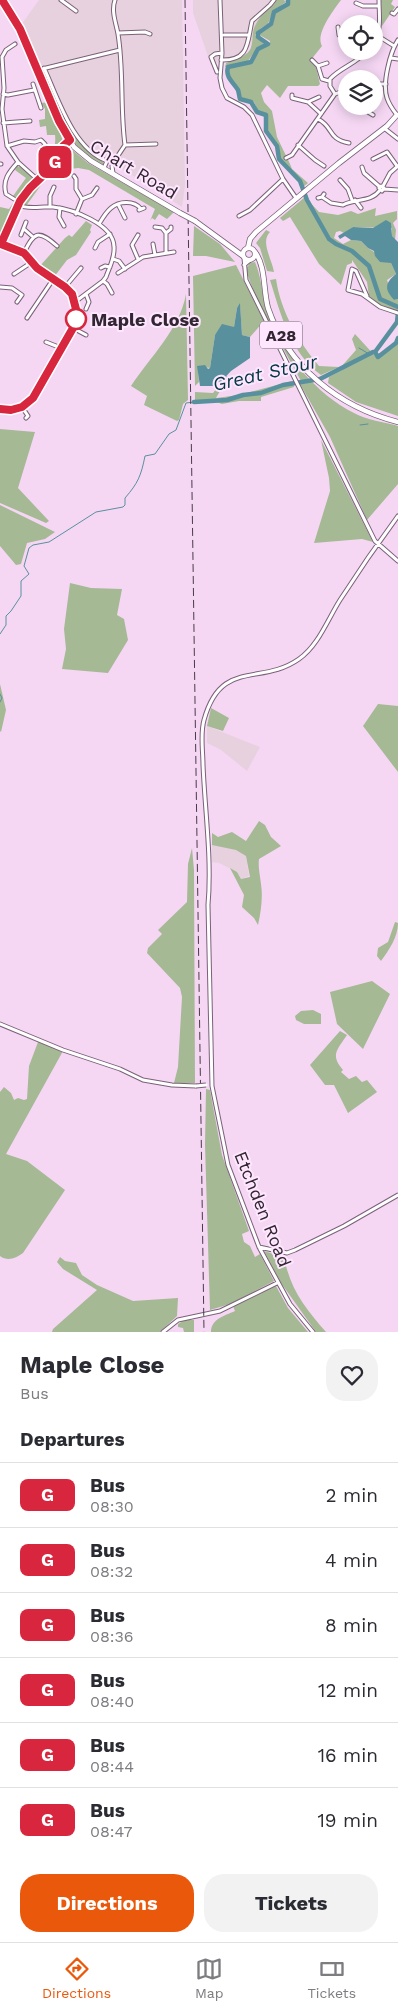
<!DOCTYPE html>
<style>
body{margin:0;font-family:"Work Sans",sans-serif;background:#f2f2f3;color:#2b2b33;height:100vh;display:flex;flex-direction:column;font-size:19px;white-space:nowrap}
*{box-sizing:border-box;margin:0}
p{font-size:16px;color:#7c7c81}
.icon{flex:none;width:28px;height:28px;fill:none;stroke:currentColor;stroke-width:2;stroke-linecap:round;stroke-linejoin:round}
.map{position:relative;height:1332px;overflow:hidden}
.details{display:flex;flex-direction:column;background:#fff;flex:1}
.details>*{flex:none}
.badge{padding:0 10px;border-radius:8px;font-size:18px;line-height:32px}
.tools{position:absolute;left:338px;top:15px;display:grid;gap:10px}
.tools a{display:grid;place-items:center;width:45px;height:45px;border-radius:50%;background:#fff;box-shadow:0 2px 12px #0003;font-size:25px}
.map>.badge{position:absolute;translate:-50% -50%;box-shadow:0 0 0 2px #fff}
h2{padding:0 20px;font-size:19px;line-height:45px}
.round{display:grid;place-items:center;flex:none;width:52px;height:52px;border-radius:20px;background:#f2f2f3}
.overview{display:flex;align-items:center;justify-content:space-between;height:85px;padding:0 20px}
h1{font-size:24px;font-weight:700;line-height:38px}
.action{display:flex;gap:10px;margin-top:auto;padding:10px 20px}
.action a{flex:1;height:58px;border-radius:20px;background:#ea580c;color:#fff;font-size:20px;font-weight:700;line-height:58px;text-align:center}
.action a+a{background:#f2f2f3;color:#2b2b33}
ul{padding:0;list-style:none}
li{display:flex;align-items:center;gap:15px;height:65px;padding:0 20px;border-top:1px solid #e1e1e2}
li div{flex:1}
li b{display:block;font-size:19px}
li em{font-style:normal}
li .badge{min-width:55px;font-weight:700;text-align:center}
.dock{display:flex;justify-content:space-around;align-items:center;height:70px;border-top:1px solid #e1e1e2;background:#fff;font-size:14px;color:#7c7c81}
.dock a{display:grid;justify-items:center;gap:2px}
.dock .selected{color:#ea580c}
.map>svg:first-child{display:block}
</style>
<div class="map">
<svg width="398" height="1332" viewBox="0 0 398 1332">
<rect width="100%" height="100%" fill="#f5d7f4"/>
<path fill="#e7d1de" d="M39 0H182L185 186 182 207 97 153 82 140 71 125 39 67 21 25Z
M193 0H270L253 42 246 51 233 58 211 65 193 13Z
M207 726 260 747 247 771 221 750 207 743Z
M212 844 236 850 246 856 249 876 241 879 237 872 219 863 212 862Z"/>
<path fill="#a5b995" d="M275 0H284L286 2 273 11 268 24 261 28 255 35 264 44 256 50 248 61 225 67 226 63C234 60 249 56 251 47 254 39 251 32 256 24 260 15 269 9 275 0Z
M290 0H341C333 11 315 34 322 46L310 61 316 67 320 84 318 86H288L280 98 267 85 261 93 264 102 272 111 277 137 290 164 292 169 308 183 303 187 300 179 280 159 278 144 267 129 268 115 258 111 254 102 240 97C239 88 231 81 227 70L229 68 252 63 260 50 270 44V41L258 34 272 24 275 13 287 6Z
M381 0H393L391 4 395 7 382 26Z
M42 71 71 130 86 149 103 162V164L100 165C66 146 56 108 41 74Z
M49 102 63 141 52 165 37 177 35 175C48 164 57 152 55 135H47L46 126 40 127 39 120 45 119V109L41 103Z
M67 147 71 149 88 163 174 212 167 219 159 214 155 220 152 218 150 221 155 209 89 170 78 168 70 169V174L62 176 55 172 44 181 26 206 22 205V200C33 187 47 178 57 165 61 159 61 152 67 147Z
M17 166C23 167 33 176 34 182L19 200 0 243V207L9 209 16 199 13 196 26 178 15 170Z
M305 197 319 212 338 215 351 211 358 214 376 208 375 216 397 211V219L393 223 396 230 395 240 392 236V228L353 227 344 233 340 231 336 232 334 238 343 244 351 240 361 241 368 248 391 263 396 274 387 280 394 300 398 299V312L383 308 369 296 367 282 352 260V263L347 265 341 285 319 264 290 217 283 221 280 218Z
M86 221 92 225 90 230 91 232 76 255 67 260 54 277 39 267 65 238 69 235 72 237Z
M194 226 220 244 235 262 206 256H193Z
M266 230 270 232C260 242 272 259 274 272L267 271 260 248 256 243Z
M255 262C262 278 262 297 268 314 283 354 316 394 354 413 367 420 384 422 398 426V484L367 520 330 437 300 384 301 381C283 346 256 306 246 269L250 263Z
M236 265 264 321 250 337 242 335 240 305 237 308 234 327 215 335 210 368 198 366 199 382 195 386 193 276Z
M276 279C281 312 298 341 319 366L339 367 321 375C290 352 281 315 270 280Z
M186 294 188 400 183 404 179 420 177 421 144 405 147 396 131 386C150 357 180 329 186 294Z
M355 334 377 358 394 347 398 342V416L356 402 328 383 329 377 342 370 341 367 356 350 352 339Z
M226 376 228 377 216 398 239 395 292 381 294 387 261 397V401H239L222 404 214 401 195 403V392L213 393Z
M0 429 35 432 18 488 49 521 46 523 0 503Z
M321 440 373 542 362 539 314 543 330 491 329 478Z
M0 505 55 532 45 539 27 543 21 564 16 565 0 546Z
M70 583 91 588 122 589 117 615 124 619 128 640 108 673 62 669 66 649 64 629Z
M0 684 6 710 1 732 0 731Z
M378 704 398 706V772L363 726Z
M211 708 229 718 223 731 207 726Z
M259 821 265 825 271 837 281 846 259 859C258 868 260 874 261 884 263 897 261 912 258 925L254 918 242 907 244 895 230 868 237 872 241 879 250 877 246 856 236 850 212 845V833L218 837 232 832 246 841Z
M192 848 194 870 195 1083H174L178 1067 182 997 180 988 147 953 148 948 162 934 158 930 187 902 188 864Z
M395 922 398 923C398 937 389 950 381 961L377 956 378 948 388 942Z
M372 981 390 994 363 1049 337 1024 330 992Z
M313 1010 321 1014V1024H304L296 1020 295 1016 301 1011Z
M340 1031 347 1035C337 1050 330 1055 343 1070L341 1072 349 1079 356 1076 362 1082 367 1080 377 1092 348 1113 334 1085H325L310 1065Z
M38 1042 63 1051 6 1154 27 1161 65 1190 23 1253C16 1258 8 1262 0 1256V1092L4 1087 11 1093 14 1100 18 1098 24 1100 27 1099 29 1066Z
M206 1089 210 1090 222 1155 249 1231 242 1234 244 1242 250 1246 255 1257 260 1254 274 1281 230 1304 210 1310 205 1145Z
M264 1251 284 1257C290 1289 305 1308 326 1332H316L281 1283Z
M60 1257 65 1261 76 1263 82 1275 97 1285 133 1301 178 1298 177 1316 160 1332H52L53 1329 97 1290 63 1269 57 1262Z
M276 1286 288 1308 308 1332H211C211 1319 224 1316 235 1311L233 1306Z
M185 1320H194V1332H184L183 1328 178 1327V1324Z"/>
<path fill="#59909e" d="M386 220 391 223 392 236 398 242V299L394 300C384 289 385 283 396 274L391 263 380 262 375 256 374 251 368 248 361 241 351 240 345 236 340 239 338 236 353 227 373 228Z
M240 303 242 335 250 337V358L231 371 217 386H200L197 366 205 365 208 369 210 368 215 335 222 324 234 327 237 308Z"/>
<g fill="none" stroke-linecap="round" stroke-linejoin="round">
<path stroke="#59909e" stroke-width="1" d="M359 348 369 354 373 352
M360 425 368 424
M0 634 6 625V616L11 611 21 596V581L29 574 24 566 29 548 33 545 49 542 96 512 123 507 125 505V498C138 483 141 476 145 456L155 454 169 434 176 430 186 403 194 402
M0 694 2 698 0 702"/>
<path stroke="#59909e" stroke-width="4.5" d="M288 0V4L274 12 271 24 258 33V37L268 44 258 49 251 62 228 67C225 77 233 82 238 90 239 93 239 96 240 99L251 102 257 112 266 115V131L277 146 279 159 300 181 307 200 329 239 336 244 352 251 369 266 380 299 398 307
M375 352 397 322 398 313
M194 402 227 400 243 395 261 393 283 385 320 379 373 352H375L378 357 396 343 398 338"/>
<g stroke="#7a6179" stroke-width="5">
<path id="minor" d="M61 0 76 11
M115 0C111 11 116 23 118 34 124 71 120 108 125 145
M220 0 222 53 220 78 222 88 227 98 244 107 252 115 283 179 296 198
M356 3 363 6H379
M392 13 394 14 398 9
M338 27 339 35 346 41
M118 33 145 32 150 34
M224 35H249
M378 36 394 46
M374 42C382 29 379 15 379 0
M15 44 6 50 2 57 4 88 2 109 7 146 18 162 38 180
M361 51 365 54
M391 58 398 59
M221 60C250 61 247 42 252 21L270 5 274 0
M312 60 318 66 322 79 329 81
M318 66 327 63
M44 68C58 98 73 149 107 161
M38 70 120 50
M217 72 211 57 215 54 222 53
M33 84 41 108
M374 84H386
M3 94 8 95 34 90
M335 94 330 86V79C341 67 356 64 367 51
M292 95V98L308 102 321 114
M308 102 319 97
M365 106 368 112 373 115
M397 115C393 110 389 104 387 98 382 84 390 52 398 40
M318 119C334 127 327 139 349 143
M3 123 30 121
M384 128 398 139
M125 145 156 144
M298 145 315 160 324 166
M7 146 24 141 35 142 41 140 45 144 41 153 49 158
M286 158 292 155 335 94 346 90
M373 159 387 152 397 166
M0 164H1
M362 167 364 173 380 187
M104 168 107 161 117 157 125 145
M113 173 112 166 116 158
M74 176 76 179V189L82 199
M340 180 348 189 352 200
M381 186 384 188 382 191 379 188Z
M383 186 390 173 398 166
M384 189 398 190
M322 197 331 203 343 205
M318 198 322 197 324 194
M14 199 6 194C2 180 9 172 18 162
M82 199 92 195 97 188
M355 200 361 208
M118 204 125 218
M18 205C29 210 41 206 53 207 72 209 114 224 114 247 115 258 109 268 106 277L103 281 75 302
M343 205C355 198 371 203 380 190
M50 207V196L54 187
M60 208 59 217 64 226
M139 210 144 208
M76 214 82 199
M239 216 250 210 283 179
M99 224C102 219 106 212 111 208 119 201 134 200 141 209
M155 227 162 228 166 233
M24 229 33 237
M21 235 26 222
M138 235 132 245 138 259
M153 244 155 255
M0 246 20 201 30 188 53 166 61 148 70 140
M95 248 98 242 110 234
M166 252V233L171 229V227
M24 253C34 231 39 230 57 246
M244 258 246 280 375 541 398 561
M113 259 119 261 125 269
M244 265 250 260
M101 268 105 266 110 267
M118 273 143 257 174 252
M14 274 32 262
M103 281 107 284 112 293
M0 287 12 288 22 295 17 302
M65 287 81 268
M367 296 356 271 352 269 348 290 362 294 380 307 398 313
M86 309 89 302 86 294
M27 318 54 278
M73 328 86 335
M46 342 61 348
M22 407 28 416 26 418
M0 409 11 410 22 407 33 398 73 328 77 313 71 294 65 287 37 268 24 253 1 244
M0 1024 63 1050 120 1069 143 1080 172 1085 196 1086
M259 1247 287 1253 295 1250 344 1226 398 1195
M163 1332 178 1320 220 1311 277 1283
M313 1332 290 1304 259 1247 228 1165 212 1086 208 905C212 859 205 812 203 765 203 751 200 734 204 720 221 658 261 686 299 659 318 646 328 619 340 600 358 572 378 543 398 516"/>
</g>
<g stroke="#7a6179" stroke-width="6">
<path id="major" d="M2 0 20 29 63 129 74 147 91 161 180 213
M195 221 243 256
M243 254a6 6 0 1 1 12 0a6 6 0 1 1-12 0Z
M248 248 250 239 256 232 339 163 387 126 397 115
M255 252C266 267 263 290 268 308 288 367 339 407 398 422"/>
</g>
<use href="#minor" stroke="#fff" stroke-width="3"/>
<use href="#major" stroke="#fff" stroke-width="4.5"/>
<path stroke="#483b48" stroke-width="1" stroke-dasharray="8 4" stroke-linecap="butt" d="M185 0 204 1332"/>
<g stroke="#7a6179" stroke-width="5" stroke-linecap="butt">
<path id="minor-bridge" d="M196 1086 206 1085"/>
</g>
<g stroke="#7a6179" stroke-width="6" stroke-linecap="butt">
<path id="major-bridge" d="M180 213 195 221"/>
</g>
<use href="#minor-bridge" stroke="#fff" stroke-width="3"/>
<use href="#major-bridge" stroke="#fff" stroke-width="4.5"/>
</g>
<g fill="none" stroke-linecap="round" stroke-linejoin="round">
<g stroke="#fff" stroke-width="11">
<path id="line" d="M0 409 11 410 22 407 33 398 73 328 77 313 72 294 65 287 37 268 24 253 1 244 20 201 30 188 53 166 61 148 70 140 59 121 20 29 2 0"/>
</g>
<use href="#line" stroke="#d7263d" stroke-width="8"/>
</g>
<circle fill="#fff" stroke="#d7263d" stroke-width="2.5" cx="76" cy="319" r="10"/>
<g text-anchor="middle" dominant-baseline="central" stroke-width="4" stroke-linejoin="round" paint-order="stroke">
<rect fill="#fee7fe" stroke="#6e606e" stroke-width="1" x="260" y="321.5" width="42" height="27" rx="4"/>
<g font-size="16" font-weight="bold" fill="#312631">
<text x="281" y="335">A28</text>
</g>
<g font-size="18" fill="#312631" stroke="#fee7fe">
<text transform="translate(134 169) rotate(31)">Chart Road</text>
<text transform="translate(263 1209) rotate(68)">Etchden Road</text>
</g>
<g font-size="18" font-weight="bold" fill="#312631" stroke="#fee7fe" text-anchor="start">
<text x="91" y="319">Maple Close</text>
</g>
<g font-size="19" font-style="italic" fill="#013743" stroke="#fee7fe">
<text transform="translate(265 373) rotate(-13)">Great Stour</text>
</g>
</g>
</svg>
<div class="tools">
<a><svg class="icon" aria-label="locate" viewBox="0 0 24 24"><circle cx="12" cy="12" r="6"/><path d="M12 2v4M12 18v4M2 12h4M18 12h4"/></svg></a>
<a><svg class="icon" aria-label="layers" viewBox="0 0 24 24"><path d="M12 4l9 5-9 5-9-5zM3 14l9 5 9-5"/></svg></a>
</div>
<b class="badge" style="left:55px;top:162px;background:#d7263d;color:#fff">G</b>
</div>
<section class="details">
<div class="overview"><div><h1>Maple Close</h1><p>Bus</p></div><a class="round"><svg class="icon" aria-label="heart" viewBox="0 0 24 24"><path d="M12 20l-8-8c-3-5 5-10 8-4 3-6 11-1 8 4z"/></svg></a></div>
<h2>Departures</h2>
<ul>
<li><span class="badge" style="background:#d7263d;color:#fff">G</span><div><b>Bus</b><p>08:30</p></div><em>2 min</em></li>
<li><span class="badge" style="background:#d7263d;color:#fff">G</span><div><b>Bus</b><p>08:32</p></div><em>4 min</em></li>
<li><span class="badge" style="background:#d7263d;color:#fff">G</span><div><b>Bus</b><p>08:36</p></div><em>8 min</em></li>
<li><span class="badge" style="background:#d7263d;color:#fff">G</span><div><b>Bus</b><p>08:40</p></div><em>12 min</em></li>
<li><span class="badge" style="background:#d7263d;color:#fff">G</span><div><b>Bus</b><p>08:44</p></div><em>16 min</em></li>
<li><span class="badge" style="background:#d7263d;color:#fff">G</span><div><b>Bus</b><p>08:47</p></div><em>19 min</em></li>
</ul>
<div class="action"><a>Directions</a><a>Tickets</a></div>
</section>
<nav class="dock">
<a class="selected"><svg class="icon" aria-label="directions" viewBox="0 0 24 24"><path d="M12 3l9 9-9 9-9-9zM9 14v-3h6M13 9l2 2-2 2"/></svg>Directions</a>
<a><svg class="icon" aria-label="map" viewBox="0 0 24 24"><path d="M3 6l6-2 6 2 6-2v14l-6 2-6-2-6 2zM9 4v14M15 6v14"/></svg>Map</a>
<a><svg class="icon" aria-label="tickets" viewBox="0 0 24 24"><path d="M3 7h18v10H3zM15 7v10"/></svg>Tickets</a>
</nav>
